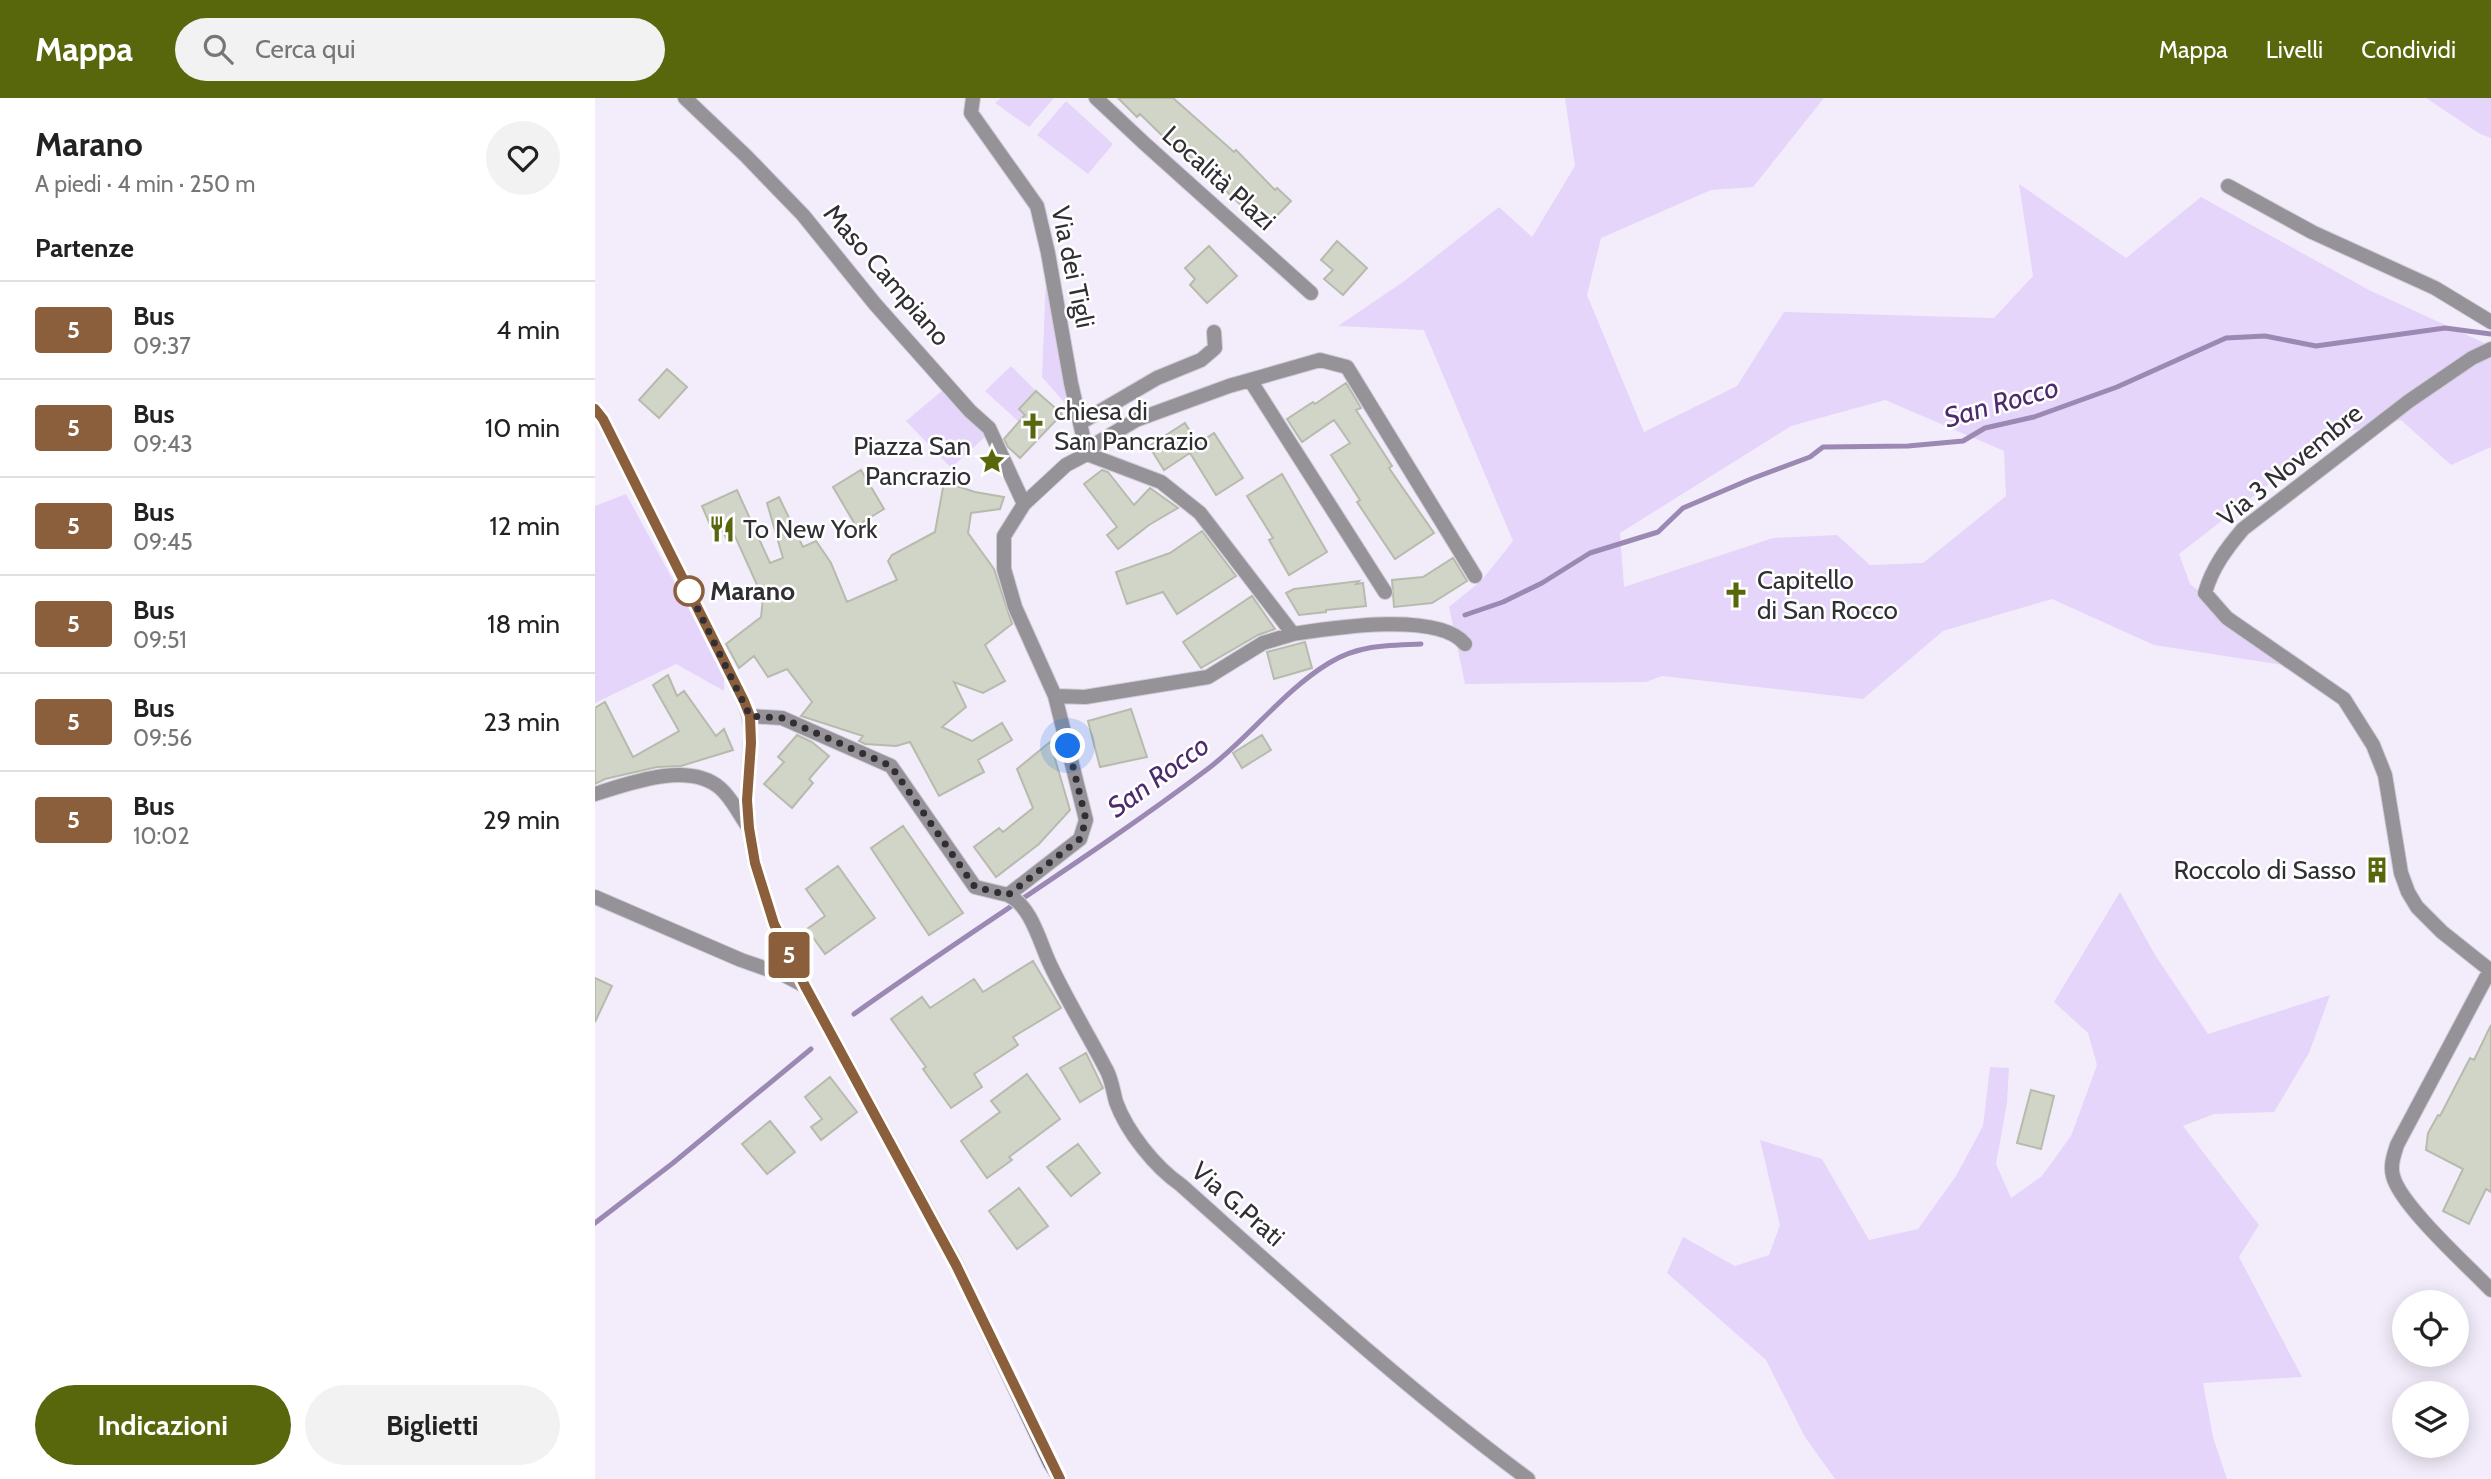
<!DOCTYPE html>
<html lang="it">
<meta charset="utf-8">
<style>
body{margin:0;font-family:Cabin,sans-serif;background:#f2f2f2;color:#222;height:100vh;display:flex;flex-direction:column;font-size:26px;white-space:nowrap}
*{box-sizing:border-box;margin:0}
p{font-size:23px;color:#767676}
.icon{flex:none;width:38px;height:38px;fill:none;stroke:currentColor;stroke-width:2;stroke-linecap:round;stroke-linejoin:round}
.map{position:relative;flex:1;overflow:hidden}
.details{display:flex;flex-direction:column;background:#fff;width:595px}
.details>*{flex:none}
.badge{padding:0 14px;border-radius:5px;font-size:24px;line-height:46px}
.buttons{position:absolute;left:1797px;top:1192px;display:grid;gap:14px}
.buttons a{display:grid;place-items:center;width:77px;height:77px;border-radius:50%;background:#fff;box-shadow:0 4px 18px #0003;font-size:35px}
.you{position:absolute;width:35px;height:35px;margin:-18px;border:5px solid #fff;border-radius:50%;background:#1a73e8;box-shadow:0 0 0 10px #1a73e833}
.map>.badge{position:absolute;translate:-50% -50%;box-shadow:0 0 0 4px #fff}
h2{padding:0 35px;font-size:26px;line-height:63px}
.round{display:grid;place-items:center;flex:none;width:74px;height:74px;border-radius:37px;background:#f2f2f2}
.head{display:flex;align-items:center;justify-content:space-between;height:119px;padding:0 35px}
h1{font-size:33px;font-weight:700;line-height:52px}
.action{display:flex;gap:14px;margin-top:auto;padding:14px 35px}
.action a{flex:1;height:80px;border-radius:42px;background:#58660c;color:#fff;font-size:28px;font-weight:700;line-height:80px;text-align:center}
.action a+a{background:#f2f2f2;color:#222}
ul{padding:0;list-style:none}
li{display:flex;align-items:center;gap:21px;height:98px;padding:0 35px;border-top:2px solid #e0e0e0}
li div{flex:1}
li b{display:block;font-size:26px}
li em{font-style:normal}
li .badge{min-width:77px;font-weight:700;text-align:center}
header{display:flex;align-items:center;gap:42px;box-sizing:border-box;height:98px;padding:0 35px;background:#58660c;color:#fff}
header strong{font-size:33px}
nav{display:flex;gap:38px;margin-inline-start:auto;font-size:24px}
.search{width:490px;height:63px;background:#f2f2f2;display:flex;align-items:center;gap:18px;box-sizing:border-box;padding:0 24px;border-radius:38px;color:#767676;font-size:26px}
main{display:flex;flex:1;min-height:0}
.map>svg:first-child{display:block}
</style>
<header>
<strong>Mappa</strong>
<div class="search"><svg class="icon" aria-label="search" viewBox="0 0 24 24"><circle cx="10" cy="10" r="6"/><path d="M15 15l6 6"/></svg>Cerca qui</div>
<nav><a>Mappa</a><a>Livelli</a><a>Condividi</a></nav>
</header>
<main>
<section class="details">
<div class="head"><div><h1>Marano</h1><p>A piedi · 4 min · 250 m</p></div><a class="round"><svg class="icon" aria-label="heart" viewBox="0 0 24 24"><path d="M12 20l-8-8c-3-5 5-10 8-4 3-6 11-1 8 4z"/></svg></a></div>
<h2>Partenze</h2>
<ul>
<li><span class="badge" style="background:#8b5e3c;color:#fff">5</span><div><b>Bus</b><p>09:37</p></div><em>4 min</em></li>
<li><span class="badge" style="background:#8b5e3c;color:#fff">5</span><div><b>Bus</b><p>09:43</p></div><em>10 min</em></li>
<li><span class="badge" style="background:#8b5e3c;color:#fff">5</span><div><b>Bus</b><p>09:45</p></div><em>12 min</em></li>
<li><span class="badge" style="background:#8b5e3c;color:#fff">5</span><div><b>Bus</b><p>09:51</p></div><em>18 min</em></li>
<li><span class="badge" style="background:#8b5e3c;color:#fff">5</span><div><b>Bus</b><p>09:56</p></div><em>23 min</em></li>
<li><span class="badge" style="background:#8b5e3c;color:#fff">5</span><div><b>Bus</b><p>10:02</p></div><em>29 min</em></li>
</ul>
<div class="action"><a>Indicazioni</a><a>Biglietti</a></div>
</section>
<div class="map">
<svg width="1896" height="1381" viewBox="0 0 1896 1381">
<rect width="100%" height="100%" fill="#f3edfb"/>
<path fill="#e5d5fa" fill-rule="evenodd" d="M406 0H459L434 29 400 5Z
M970 0H1229L1158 89 1116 92 1006 140 992 197 1049 334 1142 288 1189 214 1399 220 1438 178 1424 86 1531 160 1606 99 1774 192 1896 248V349L1856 367 1806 322 1737 337 1584 456 1595 486 1694 568 1559 547 1457 501 1348 533 1268 601 1067 578 1051 584 870 586 854 509 887 482 918 443 829 232 743 228 808 184 904 109 937 139 980 68ZM1290 302 1409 353 1411 398 1328 465 1275 467 1242 437 1178 440 1029 489 1025 435 1196 328Z
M1831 0H1896V40L1885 36Z
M471 3 518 46 493 76 442 37Z
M451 179 476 312 447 279Z
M416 268 441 293 424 311 430 317 424 324 390 293Z
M349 291 391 338 356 370 311 323Z
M31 396 129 575V593L81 566 0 605V408Z
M1525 794 1560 857 1613 936 1735 897 1714 955 1679 1014 1619 1016 1588 1028 1664 1127 1644 1159 1707 1279 1608 1285 1618 1339 1632 1381H1240L1210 1339 1171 1262 1072 1175 1088 1139 1140 1168 1174 1157 1185 1127 1165 1042 1227 1061 1274 1142 1323 1131 1361 1078 1388 1028 1395 969 1414 970 1412 1005 1401 1066 1416 1100 1447 1078 1476 1038 1502 967 1493 935 1459 904Z"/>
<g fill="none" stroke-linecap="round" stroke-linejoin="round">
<path stroke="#9b89b3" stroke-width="5" d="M870 517 908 504 947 485 995 455 1063 434 1088 410 1156 381 1215 359 1228 349 1313 348 1368 343 1390 330 1439 319 1522 289 1631 240 1670 238 1721 248 1850 230 1896 236
M259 916C376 832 499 757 614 670 656 638 688 593 734 565 763 547 793 547 826 546
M0 1125 78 1065 216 951"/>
</g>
<path fill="#d1d5c7" stroke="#b7bbad" stroke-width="2" d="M523 0H578L639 54 641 52 680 92 682 90 696 103 670 130 587 51 584 54 545 16 542 19Z
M742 143 772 170 748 197 729 181 738 172 726 162Z
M614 148 642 178 612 205 595 187 600 181 590 170Z
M72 271 92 289 64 320 44 302Z
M751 285 766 310 761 312 797 368 794 370 839 435 800 461 762 404 765 402 736 357 755 345 739 322 707 344 692 321 718 304 720 306Z
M441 293 467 316 425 360 413 349 409 341 430 317 424 311Z
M590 325 603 346 619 335 648 380 621 397 595 355 569 372 554 348Z
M266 372 289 411 261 428 238 389Z
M507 372 513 374 539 407 555 390 583 410 554 427 523 451 512 437 522 429 489 386Z
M687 376 732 454 694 477 674 442 678 440 652 398Z
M349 384 380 394 409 399 405 411 376 415 373 435 399 471 417 526 390 547 410 583 388 595 359 584 371 609 347 629 377 643 407 625 417 642 383 662 389 674 344 698 315 644 301 648 270 646 264 643 268 638 206 618 217 604 192 571 173 579 159 558 144 570 131 546 166 519 168 500 140 438 132 442 124 425 116 429 107 408 142 392 175 465 188 460 172 405 184 399 208 449 221 443 236 465 252 504 302 482 293 463 297 457 340 434Z
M607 433 641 478 582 516 568 494 532 506 521 474 575 455Z
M858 460 872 483 837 505 799 509 797 482 828 479Z
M764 483 761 486 768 485 771 508 731 512V514L704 517 691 495 699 491Z
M657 498 680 531 663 537 606 570 588 544Z
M710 544 717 570 679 581 672 554Z
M73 577 82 598 89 593 121 638 129 631 138 652 86 668 62 669 10 681 0 686V610L10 604 38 659 84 633 58 587Z
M536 611 552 659 505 669 493 623Z
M202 637 217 644 234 658 214 681 218 685 197 710 169 686 189 664 183 659Z
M667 637 676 652 647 670 638 655Z
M455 644 475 712 444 746 401 779 379 749 404 730 408 734 438 710 422 671Z
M308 728 368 815 334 837 276 750Z
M1786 762 1791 776 1778 781 1773 767Z
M243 768 280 820 230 856 212 831 230 818 211 791Z
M438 863 466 910 418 939 423 947 379 976 387 989 356 1010 328 971 331 969 296 921 327 899 335 910 379 881 388 894Z
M0 880 17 888 0 924Z
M1896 927V1094L1891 1091 1874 1126 1848 1113 1868 1071 1831 1052 1833 1035 1843 1017 1845 1018 1875 960 1879 962Z
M491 955 508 990 485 1004 465 970Z
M432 976 465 1021 414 1059 417 1062 392 1080 366 1043 405 1014 396 1003Z
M235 979 262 1014 226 1042 216 1029 227 1021 210 999Z
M1436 992 1459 998 1446 1051 1422 1045Z
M175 1023 200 1054 172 1076 147 1046Z
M483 1046 505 1075 476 1098 452 1069Z
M424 1090 453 1128 422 1151 394 1113Z"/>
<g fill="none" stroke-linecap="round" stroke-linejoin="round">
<g stroke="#d0cbd7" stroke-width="16">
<path id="street" d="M90 0 151 58 208 117 280 206 375 313 394 330 429 406
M378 0 376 15 442 108 453 155 476 285 485 325
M501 0 549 45 716 195
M1633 88 1717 134 1840 190 1896 224
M1896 251 1877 260 1814 303 1648 431C1631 451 1617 470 1610 495L1632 520 1749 601 1778 647 1790 677 1806 775 1813 794 1822 809 1847 834 1896 873
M655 282 790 494
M492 356 502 345 541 322 634 288 725 262 752 269 880 478
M492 356 485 325 562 280 606 262 620 250 619 234
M698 536C737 530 843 513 870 546
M154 618 187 620 296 668 380 789 413 797 485 741 491 722 460 598 420 509 409 471V438L429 406 471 367 492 356 566 384 605 415 698 536 668 545 613 579 490 599 460 598
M0 696C35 685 93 663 125 690 137 700 145 718 154 730
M413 797C436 808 444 842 454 864 471 901 493 936 512 973 517 983 518 993 521 1004 532 1034 560 1069 586 1087 699 1188 811 1291 933 1381
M0 799 146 862 189 877 210 888
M1895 872 1802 1047C1799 1057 1795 1067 1798 1078 1805 1107 1873 1168 1896 1192"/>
</g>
<g stroke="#d0cbd7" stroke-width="16">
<path id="secondary" d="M0 311 8 321 149 603 154 618 156 638 152 702 154 730 160 765 179 826 210 888 361 1166 455 1365 465 1381"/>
</g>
<use href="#street" stroke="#959298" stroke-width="14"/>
<use href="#secondary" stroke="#6a666e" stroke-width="14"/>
</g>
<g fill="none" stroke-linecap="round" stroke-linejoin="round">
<g stroke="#fff" stroke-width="16">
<path id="line" d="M0 311 8 321 149 603 155 618 156 645 152 702 154 730 160 765 179 826 210 888 361 1167 465 1381"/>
</g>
<use href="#line" stroke="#8b5e3c" stroke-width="10"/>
<path stroke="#312f34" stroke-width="7" stroke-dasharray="0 12.6" d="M94 493 90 485 155 618 187 620 296 668 380 789 413 797 485 741 491 722 473 648"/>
</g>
<defs>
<g id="church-bare" transform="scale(2.1)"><path d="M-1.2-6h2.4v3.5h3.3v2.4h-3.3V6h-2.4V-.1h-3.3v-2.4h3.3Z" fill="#58660c" stroke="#fff" stroke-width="2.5" paint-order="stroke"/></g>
<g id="sight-bare" transform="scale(2.1)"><path d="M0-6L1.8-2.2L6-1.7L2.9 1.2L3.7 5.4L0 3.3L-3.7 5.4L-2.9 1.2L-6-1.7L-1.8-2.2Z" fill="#58660c" stroke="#fff" stroke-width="2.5" paint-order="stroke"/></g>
<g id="restaurant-bare" transform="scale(2.1)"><path d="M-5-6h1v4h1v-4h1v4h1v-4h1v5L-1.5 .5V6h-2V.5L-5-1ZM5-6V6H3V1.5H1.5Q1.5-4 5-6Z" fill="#58660c" stroke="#fff" stroke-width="2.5" paint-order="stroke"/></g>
<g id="building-bare" transform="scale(2.1)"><path d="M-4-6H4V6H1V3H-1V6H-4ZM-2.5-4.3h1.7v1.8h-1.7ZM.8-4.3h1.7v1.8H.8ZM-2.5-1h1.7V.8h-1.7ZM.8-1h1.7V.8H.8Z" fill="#58660c" stroke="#fff" stroke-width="2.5" paint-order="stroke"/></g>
</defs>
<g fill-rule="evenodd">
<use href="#church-bare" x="438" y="328"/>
<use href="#sight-bare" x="397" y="363"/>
<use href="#restaurant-bare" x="127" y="431"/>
<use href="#church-bare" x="1141" y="497"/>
<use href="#building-bare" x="1782" y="772"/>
</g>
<circle fill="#fff" stroke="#8b5e3c" stroke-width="3.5" cx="94" cy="493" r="14"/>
<g text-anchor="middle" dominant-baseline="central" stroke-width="5" stroke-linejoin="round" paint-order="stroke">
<g font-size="26" fill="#312f34" stroke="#fff">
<text transform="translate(624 80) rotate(42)">Località Plazi</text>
<text transform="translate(478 169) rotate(78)">Via dei Tigli</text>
<text transform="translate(292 177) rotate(49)">Maso Campiano</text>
<text transform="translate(1695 367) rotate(-39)">Via 3 Novembre</text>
<text transform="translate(643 1106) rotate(41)">Via G.Prati</text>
</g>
<g font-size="26" fill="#312f34" stroke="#fff" text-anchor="start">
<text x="459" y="313">chiesa di<tspan x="459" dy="30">San Pancrazio</tspan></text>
<text x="376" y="348" text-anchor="end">Piazza San<tspan x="376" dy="30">Pancrazio</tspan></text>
<text x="148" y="431">To New York</text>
<text x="1162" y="482">Capitello<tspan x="1162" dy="30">di San Rocco</tspan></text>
<text x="1761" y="772" text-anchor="end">Roccolo di Sasso</text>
</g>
<g font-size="26" font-weight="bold" fill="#312f34" stroke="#fff" text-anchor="start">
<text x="115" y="493">Marano</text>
</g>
<g font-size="28" font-style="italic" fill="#4d2a6e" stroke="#fff">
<text transform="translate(1406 304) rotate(-16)">San Rocco</text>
<text transform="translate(563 678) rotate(-36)">San Rocco</text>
</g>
</g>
</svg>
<div class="buttons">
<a><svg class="icon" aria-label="locate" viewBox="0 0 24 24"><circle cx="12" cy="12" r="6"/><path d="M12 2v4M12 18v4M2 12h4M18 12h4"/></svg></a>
<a><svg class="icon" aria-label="layers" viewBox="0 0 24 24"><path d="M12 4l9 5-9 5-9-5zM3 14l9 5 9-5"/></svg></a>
</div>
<div class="you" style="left:473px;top:648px"></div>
<b class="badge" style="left:194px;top:857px;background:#8b5e3c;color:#fff">5</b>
</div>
</main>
